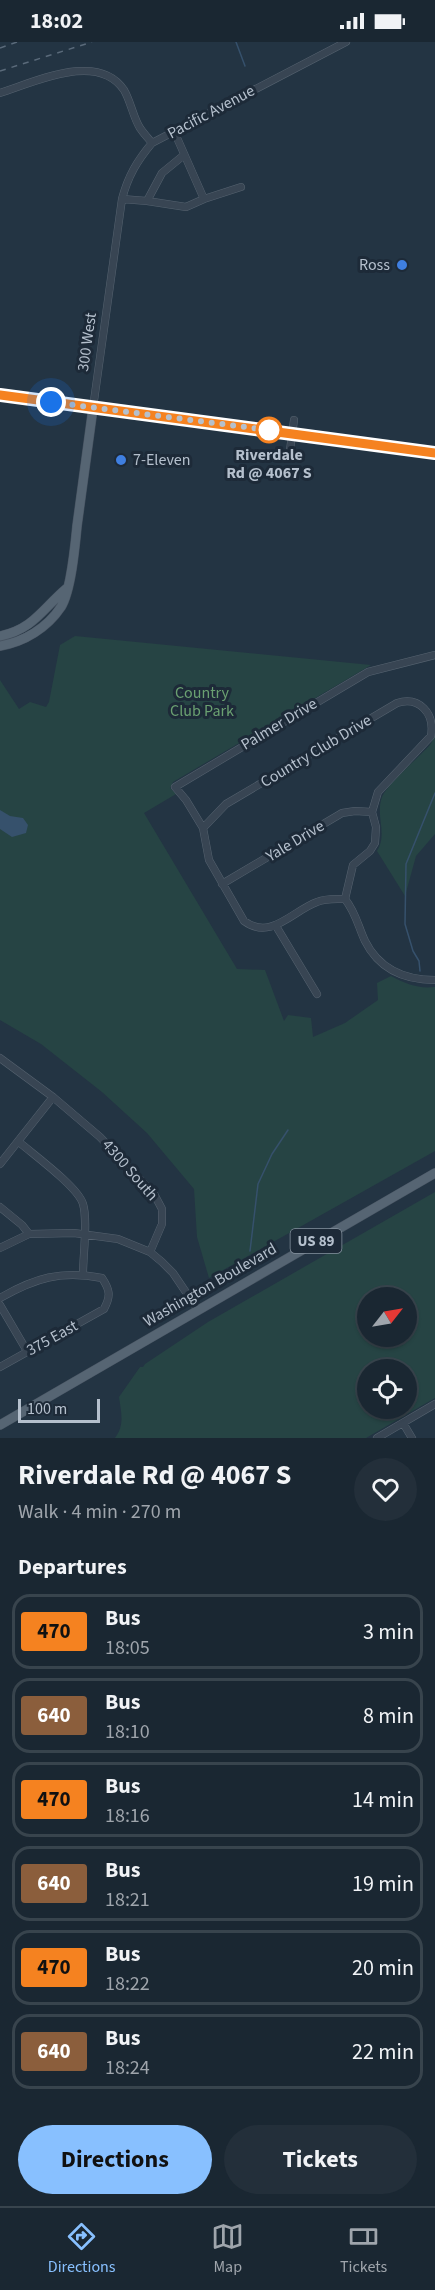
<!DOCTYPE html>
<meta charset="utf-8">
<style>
body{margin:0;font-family:"Source Sans 3",sans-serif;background:#232f3a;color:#f1f3f6;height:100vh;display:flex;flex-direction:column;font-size:22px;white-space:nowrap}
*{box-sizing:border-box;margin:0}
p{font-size:20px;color:#9fa5ac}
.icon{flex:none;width:33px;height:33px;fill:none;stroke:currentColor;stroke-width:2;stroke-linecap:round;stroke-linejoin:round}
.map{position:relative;height:1396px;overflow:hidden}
.details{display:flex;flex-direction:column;background:#1a2732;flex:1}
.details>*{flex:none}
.badge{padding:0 12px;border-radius:4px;font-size:21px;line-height:39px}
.needle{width:39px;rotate:59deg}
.buttons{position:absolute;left:357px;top:1245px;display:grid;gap:12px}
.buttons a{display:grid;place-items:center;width:60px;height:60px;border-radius:50%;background:#1a2732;box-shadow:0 2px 4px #0004,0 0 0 2px #38444d;font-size:30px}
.scale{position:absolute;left:18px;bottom:15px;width:82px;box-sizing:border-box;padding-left:6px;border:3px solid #b5c0cd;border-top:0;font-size:16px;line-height:21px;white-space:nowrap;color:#b5c0cd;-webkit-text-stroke:4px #1d2a38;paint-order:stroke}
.you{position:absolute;width:30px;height:30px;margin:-15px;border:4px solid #fff;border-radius:50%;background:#1a73e8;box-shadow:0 0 0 9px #1a73e833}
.map>.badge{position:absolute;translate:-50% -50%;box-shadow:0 0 0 3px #fff}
h2{padding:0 18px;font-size:22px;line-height:54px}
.round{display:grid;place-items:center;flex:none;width:63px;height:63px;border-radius:32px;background:#232f3a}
.summary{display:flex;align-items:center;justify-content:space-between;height:102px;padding:0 18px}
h1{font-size:28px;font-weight:700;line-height:45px}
.cta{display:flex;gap:12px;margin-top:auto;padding:12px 18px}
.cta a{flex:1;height:69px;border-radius:36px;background:#88c0ff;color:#111;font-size:24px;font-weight:700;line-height:69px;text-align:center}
.cta a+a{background:#232f3a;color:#f1f3f6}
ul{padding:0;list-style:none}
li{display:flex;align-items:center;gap:18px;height:75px;margin:0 12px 9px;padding:0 6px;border:3px solid #38444d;border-radius:18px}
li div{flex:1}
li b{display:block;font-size:22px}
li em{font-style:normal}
li .badge{min-width:66px;font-weight:700;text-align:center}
.status{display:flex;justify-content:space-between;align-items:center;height:42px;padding:0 30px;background:#1a2732;direction:ltr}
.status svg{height:16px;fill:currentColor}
.tab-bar{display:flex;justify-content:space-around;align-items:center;height:84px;border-top:2px solid #38444d;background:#1a2732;font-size:16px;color:#9fa5ac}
.tab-bar a{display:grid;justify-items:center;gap:3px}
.tab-bar .current{color:#88c0ff}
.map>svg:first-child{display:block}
</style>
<div class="status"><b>18:02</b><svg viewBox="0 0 49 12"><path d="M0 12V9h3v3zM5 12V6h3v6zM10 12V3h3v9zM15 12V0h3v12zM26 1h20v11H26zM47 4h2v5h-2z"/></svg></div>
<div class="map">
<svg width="435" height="1396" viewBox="0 0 435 1396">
<rect width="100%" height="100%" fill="#233443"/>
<path fill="#264444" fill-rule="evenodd" d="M75 594 371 623 173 740 170 746 176 752 144 771 237 927 265 928 284 979 288 973 311 976 313 995 345 981 378 958 377 941 391 934C406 942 418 947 435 945V1109L209 1236 197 1195 194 1147 147 1091 102 1050 41 1002 0 978V638L19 667 30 660 46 665 49 660 60 603Z
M435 694V792L416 814 405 854 377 809C388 792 375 774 382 755 387 743 420 714 430 703Z
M435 1150V1356L366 1396H115C125 1383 121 1370 119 1355L140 1325H143L145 1322 208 1280ZM368 1256H406V1294H368ZM368 1328H406V1366H368Z"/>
<path fill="#36516c" d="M0 768 10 774 23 776 28 783 26 791 12 795 0 787Z"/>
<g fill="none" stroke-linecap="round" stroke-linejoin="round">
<path stroke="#36516c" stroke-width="1.5" d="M236 0 245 24
M420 929 419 919 413 909 405 882 406 822 435 751
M250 1209 258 1142 272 1112 288 1088"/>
<g stroke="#566370" stroke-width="8">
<path id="minor" d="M0 51C35 40 98 9 124 48 131 60 133 75 140 86 144 92 148 96 152 101
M174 89 204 157 186 165 147 159 162 131 184 113
M122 157 147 159
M204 157 241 145
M93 366 122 157C128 134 137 119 152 101L346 0
M290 408 294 378
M435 613 368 630 175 745 186 758 203 786 209 818 244 879C271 899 292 869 317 860 325 856 336 857 345 857 356 871 358 884 365 899 379 927 405 938 435 938
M203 786 226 762 397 661C419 654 435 671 431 694L378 750 372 770 376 785 375 801 370 809 353 823 345 857
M222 842 342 771 355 769 372 770
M276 884 317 952
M0 1016 53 1055 100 1095 154 1152 162 1167V1182L150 1210
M19 1100C34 1113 78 1145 83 1162 88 1178 83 1214 83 1232
M0 1122 53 1055
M0 1165 22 1183 29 1192
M0 1206 29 1192 74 1191 118 1197 150 1210 162 1220 173 1231 198 1268
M0 1256C35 1236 61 1228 102 1236 110 1248 111 1254 104 1267L0 1325
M0 1263 27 1309
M403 1381 412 1396
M377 1396 435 1362"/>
</g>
<g stroke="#45515f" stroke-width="10">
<path id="major" d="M0 353 435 411
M0 594C34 587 43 566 67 546
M0 604C24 600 47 586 61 565 71 549 75 505 77 484 82 445 88 405 93 366
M0 1383 435 1131"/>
</g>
<use href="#minor" stroke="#384553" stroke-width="7"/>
<use href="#major" stroke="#566573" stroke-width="9"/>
<path stroke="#5a6a7a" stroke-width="1.5" stroke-dasharray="6 6" stroke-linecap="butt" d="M0 6 17 0
M0 29 92 0"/>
</g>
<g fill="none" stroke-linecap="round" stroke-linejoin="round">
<g stroke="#fff" stroke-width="14">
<path id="line" d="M0 353 435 411"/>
</g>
<use href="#line" stroke="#f58220" stroke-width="9"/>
<path stroke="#b5c0cd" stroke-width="6" stroke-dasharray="0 10.8" d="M51 360 269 388"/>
</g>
<g fill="#3f7fe0" stroke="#1d2a38" stroke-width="2">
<circle cx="402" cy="223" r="6"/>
<circle cx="121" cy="418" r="6"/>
</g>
<circle fill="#fff" stroke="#f58220" stroke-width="3" cx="269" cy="388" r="12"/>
<g text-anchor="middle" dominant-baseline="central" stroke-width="6" stroke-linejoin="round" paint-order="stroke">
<rect fill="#1d2a38" stroke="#8793a0" stroke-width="1.5" x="290.5" y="1187" width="51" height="24" rx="4.5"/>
<g font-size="15" font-weight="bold" fill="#b5c0cd">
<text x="316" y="1199">US 89</text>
</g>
<g font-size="16" fill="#b5c0cd" stroke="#1d2a38">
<text transform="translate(211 70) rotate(-28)">Pacific Avenue</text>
<text transform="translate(87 300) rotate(-82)">300 West</text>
<text transform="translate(279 682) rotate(-31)">Palmer Drive</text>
<text transform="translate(316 709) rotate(-31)">Country Club Drive</text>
<text transform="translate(295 799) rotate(-31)">Yale Drive</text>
<text transform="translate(130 1128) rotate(49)">4300 South</text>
<text transform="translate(210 1243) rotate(-30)">Washington Boulevard</text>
<text transform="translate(52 1296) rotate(-29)">375 East</text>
</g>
<g font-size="16" fill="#b5c0cd" stroke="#1d2a38" text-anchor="end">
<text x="390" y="223">Ross</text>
<text x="133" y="418" text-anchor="start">7-Eleven</text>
</g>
<g font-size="16" font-weight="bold" fill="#b5c0cd" stroke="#1d2a38">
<text x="269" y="413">Riverdale<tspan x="269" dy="18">Rd @ 4067 S</tspan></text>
</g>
<g font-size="16" fill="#6aa071" stroke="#1d2a38">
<text x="202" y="651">Country<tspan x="202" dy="18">Club Park</tspan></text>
</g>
</g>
</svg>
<div class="buttons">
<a><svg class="needle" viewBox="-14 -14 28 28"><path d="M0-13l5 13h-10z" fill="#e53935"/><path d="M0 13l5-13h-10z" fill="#9fa5ac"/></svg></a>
<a><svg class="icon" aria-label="locate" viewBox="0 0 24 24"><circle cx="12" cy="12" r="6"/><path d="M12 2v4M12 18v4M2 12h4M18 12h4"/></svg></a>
</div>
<div class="scale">100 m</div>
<div class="you" style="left:51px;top:360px"></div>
</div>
<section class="details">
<div class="summary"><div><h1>Riverdale Rd @ 4067 S</h1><p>Walk · 4 min · 270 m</p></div><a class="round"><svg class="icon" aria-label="heart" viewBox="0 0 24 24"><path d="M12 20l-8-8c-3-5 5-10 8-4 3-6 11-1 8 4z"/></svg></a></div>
<h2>Departures</h2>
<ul>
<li><span class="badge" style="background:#f58220;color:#111">470</span><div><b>Bus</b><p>18:05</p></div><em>3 min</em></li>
<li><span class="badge" style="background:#8b5e3c;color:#fff">640</span><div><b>Bus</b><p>18:10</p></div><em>8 min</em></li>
<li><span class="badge" style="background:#f58220;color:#111">470</span><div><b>Bus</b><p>18:16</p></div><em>14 min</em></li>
<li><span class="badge" style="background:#8b5e3c;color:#fff">640</span><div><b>Bus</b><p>18:21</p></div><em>19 min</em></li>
<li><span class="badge" style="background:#f58220;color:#111">470</span><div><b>Bus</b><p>18:22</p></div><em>20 min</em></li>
<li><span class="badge" style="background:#8b5e3c;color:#fff">640</span><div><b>Bus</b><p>18:24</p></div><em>22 min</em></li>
</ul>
<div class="cta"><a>Directions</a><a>Tickets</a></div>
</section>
<nav class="tab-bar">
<a class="current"><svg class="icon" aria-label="directions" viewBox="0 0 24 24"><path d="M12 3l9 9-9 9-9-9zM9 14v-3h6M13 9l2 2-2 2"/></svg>Directions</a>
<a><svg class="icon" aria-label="map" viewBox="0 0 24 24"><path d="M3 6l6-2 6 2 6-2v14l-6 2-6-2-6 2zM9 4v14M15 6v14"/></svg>Map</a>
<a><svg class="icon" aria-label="tickets" viewBox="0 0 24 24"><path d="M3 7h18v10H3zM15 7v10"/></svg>Tickets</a>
</nav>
